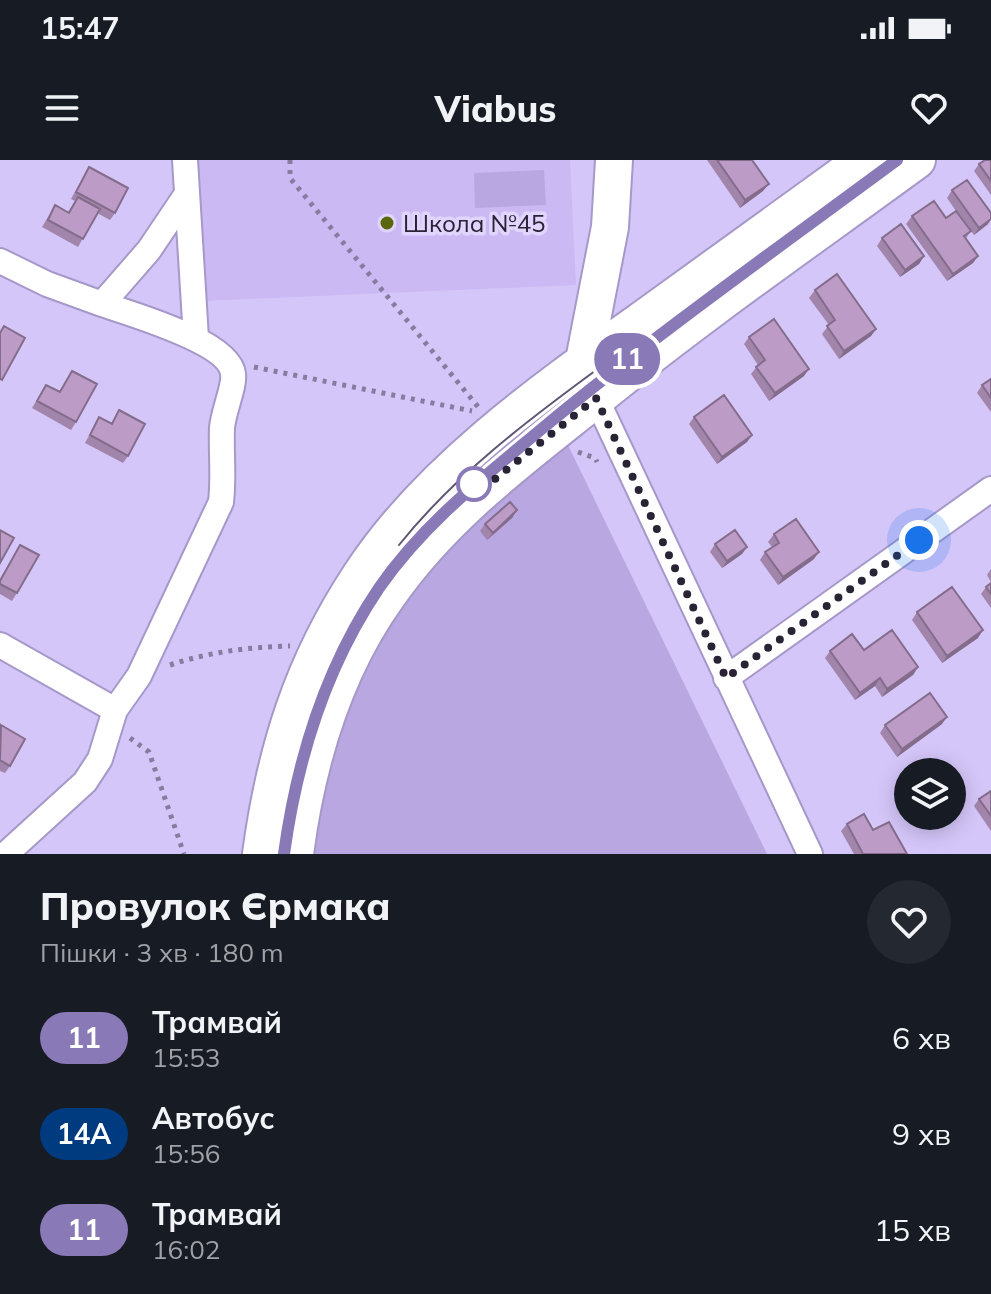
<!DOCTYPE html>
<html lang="uk">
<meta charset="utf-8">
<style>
body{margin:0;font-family:Mulish,sans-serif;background:#242831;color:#f1f3f6;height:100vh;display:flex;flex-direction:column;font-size:30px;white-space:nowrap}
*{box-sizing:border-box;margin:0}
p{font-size:26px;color:#9ea1a6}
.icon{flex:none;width:44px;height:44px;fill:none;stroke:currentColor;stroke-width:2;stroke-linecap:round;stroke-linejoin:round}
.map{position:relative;height:694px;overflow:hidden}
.panel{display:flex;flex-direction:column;background:#171b24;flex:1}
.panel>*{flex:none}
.badge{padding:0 16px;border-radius:26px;font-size:28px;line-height:52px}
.controls{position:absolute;left:894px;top:598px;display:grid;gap:16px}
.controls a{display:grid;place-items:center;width:72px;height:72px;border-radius:50%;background:#171b24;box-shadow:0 4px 20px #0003;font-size:40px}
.you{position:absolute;width:40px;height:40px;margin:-20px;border:6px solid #fff;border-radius:50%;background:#1a73e8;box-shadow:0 0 0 12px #1a73e833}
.map>.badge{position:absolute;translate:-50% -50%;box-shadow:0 0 0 4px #fff}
.round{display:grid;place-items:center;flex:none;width:84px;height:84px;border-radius:42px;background:#242831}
.overview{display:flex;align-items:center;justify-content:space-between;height:136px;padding:0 40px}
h1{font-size:38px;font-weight:800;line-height:60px}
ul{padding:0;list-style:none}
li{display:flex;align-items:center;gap:24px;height:96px;padding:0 40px}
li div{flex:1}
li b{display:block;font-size:30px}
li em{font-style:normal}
li .badge{min-width:88px;font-weight:700;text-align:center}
.status{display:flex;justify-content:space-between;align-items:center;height:56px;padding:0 40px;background:#171b24;direction:ltr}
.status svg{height:22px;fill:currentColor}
header{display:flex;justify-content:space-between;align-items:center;height:104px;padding:0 40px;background:#171b24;font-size:36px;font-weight:800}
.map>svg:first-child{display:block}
</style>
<div class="status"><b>15:47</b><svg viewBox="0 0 49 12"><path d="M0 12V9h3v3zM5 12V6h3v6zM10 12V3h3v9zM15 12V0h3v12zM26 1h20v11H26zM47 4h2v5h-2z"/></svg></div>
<header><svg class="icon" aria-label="menu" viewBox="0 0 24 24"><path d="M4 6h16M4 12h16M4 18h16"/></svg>Viabus<svg class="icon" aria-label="heart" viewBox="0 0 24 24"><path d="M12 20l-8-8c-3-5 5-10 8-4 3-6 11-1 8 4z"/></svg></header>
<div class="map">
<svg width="991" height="694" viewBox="0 0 991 694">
<rect width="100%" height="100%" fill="#d5c6f9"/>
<path fill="#cab9f2" d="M198 0H570L576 125 204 141Z"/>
<path fill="#b9a7e2" d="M544 10 546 45 475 48 474 13Z
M565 279 767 694H305L355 512 450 376Z"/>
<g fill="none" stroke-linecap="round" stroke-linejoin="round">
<g stroke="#a698c8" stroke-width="28">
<path id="street" d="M185 0 196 178
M0 101 47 124 102 144
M596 238 810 694
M0 485 115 550
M726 518 991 329
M6 694 85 622 100 599 115 550 139 516 221 342C224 317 221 293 222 268 223 252 235 226 233 214 230 182 131 154 102 144L149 90 186 35"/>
</g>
<g stroke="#a698c8" stroke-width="40">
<path id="secondary" d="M588 211 584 201 610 67 614 0
M261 694C275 591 302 504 360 416 428 311 545 229 646 157 718 105 791 52 863 0
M295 694C307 602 334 510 389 434 444 355 521 299 596 239 699 155 809 79 917 0"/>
</g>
<path stroke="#877ca0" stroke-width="5" stroke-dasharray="4 6" stroke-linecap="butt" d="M290 0V18L479 248
M254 207 472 251
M578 292 595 298 597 302
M170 505C209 492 249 487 290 486
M130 578 149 592 184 694"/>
<use href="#street" stroke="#fff" stroke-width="24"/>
<use href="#secondary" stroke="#fff" stroke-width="36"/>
<path stroke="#5f5673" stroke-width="2" d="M399 385C455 315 528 260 599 208
M284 694C297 599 325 508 379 428 426 360 490 311 553 260 665 169 781 85 897 0"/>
</g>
<path fill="#a285ab" d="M707 0H752L763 31 740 48Z
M991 0V35L974 11 979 4Z
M89 7 115 53 110 60 97 53 78 87 42 67 55 45 68 52 75 41 71 39Z
M952 30 988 64 974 75 971 71 966 78 978 96 973 103 947 121 906 64 912 56 946 58 956 51 947 38Z
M882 78 924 96 919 104 900 117 877 86Z
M815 130 876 169 871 176 839 199 822 174 829 165 809 138Z
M749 177 804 216 769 241 751 214 758 205 744 184Z
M72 211 76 262 71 270 32 248 46 225 59 232Z
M991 219V252L977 233 982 225Z
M119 250 128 296 123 303 85 283 99 257 111 264Z
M694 257 752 275 747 282 717 304 689 264Z
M517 350 512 358 487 380 480 371 485 364Z
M774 374 814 399 778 425 760 400 765 392 772 387 768 382Z
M715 384 747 387 742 394 722 408 710 392Z
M20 385 17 433 12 441 0 434V419Z
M991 409V422L987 415Z
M991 423V448L981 434 986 427Z
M917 452 978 478 942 503 912 460Z
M864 490 918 507 913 515 882 537 875 526 855 540 825 498 830 491Z
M942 564 897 597 880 573 885 565Z
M0 567 10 606 5 613 0 611Z
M991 631V671L974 646 979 639Z
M847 664 873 670 907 694H854L841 671Z"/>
<path fill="#846c8b" d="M769 24 763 31 740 48 745 40Z
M991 59 988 64 974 75 979 68Z
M924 96 919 104 900 117 905 110Z
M978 96 973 103 947 121 953 114Z
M876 169 871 176 839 199 844 191Z
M809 209 804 216 769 241 775 233Z
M752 275 747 282 717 304 722 297Z
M517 350 512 358 487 380 493 373Z
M747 387 742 394 722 408 727 401Z
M819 392 814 399 778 425 783 417Z
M983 470 978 478 942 503 947 496Z
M918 507 913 515 882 537 887 529Z
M880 518 875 526 855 540 860 533Z
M947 557 942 564 897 597 902 589Z"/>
<path fill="#bc9bc7" stroke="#846c8b" stroke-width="2" d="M717 0H752L769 24 745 40Z
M985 0H991V21L979 4Z
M89 7 128 28 115 53 76 32Z
M967 20 991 53V59L979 68 952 30Z
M78 37 100 49 83 79 48 60 55 45 69 53Z
M934 41 946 58 956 51 971 71 964 76 978 96 953 114 912 56Z
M901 64 924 96 905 110 882 78Z
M837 114 876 169 844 191 827 166 835 160 815 130Z
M774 159 809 209 775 233 756 207 765 200 749 177Z
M4 166 25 178 2 220 0 219V173Z
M72 211 97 224 76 262 37 241 46 225 60 232Z
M991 219V238L982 225Z
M724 235 752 275 722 297 694 257Z
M119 250 145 264 128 296 90 275 99 257 112 264Z
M510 342 517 350 493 373 485 364Z
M796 359 819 392 783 417 765 392 779 383 774 374Z
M0 370 14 378 0 403Z
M735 370 747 387 727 401 715 384Z
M20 385 39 395 17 433 0 424V421Z
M991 423V434L986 427Z
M952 427 983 470 947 496 917 452Z
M892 470 918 507 887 529 880 518 860 533 830 491 852 474 864 490Z
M930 533 947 557 902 589 885 565Z
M1 565 25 579 10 606 0 600Z
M991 631V656L979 639Z
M864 654 873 670 889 662 907 694H863L847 664Z"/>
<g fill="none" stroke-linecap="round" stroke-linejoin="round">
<g stroke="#fff" stroke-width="18">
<path id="line" d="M284 694C297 599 325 508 379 428 424 363 484 317 544 267 658 173 778 88 897 0"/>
</g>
<use href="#line" stroke="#897ab7" stroke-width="12"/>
<path stroke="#292336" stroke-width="8" stroke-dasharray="0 14.4" d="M474 324 480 331 596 238 726 518 919 380"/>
</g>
<circle fill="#5a670d" stroke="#e1d5fe" stroke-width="3" cx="387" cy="63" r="8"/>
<circle fill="#fff" stroke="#897ab7" stroke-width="4" cx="474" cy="324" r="16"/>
<g text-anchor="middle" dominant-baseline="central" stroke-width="7" stroke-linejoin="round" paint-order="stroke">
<g font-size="24" fill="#292336" stroke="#e1d5fe" text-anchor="start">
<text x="403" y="63">Школа №45</text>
</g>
</g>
</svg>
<div class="controls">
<a><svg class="icon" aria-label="layers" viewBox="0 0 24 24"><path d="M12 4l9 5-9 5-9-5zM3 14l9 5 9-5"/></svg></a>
</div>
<div class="you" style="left:919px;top:380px"></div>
<b class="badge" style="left:627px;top:199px;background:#897ab7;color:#fff">11</b>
</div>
<section class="panel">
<div class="overview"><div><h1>Провулок Єрмака</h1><p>Пішки · 3 хв · 180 m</p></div><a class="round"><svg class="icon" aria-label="heart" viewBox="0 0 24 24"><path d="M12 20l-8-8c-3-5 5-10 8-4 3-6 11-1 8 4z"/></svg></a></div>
<ul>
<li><span class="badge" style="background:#897ab7;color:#fff">11</span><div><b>Трамвай</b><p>15:53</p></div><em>6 хв</em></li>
<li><span class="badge" style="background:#003b80;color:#fff">14А</span><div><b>Автобус</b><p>15:56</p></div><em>9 хв</em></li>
<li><span class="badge" style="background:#897ab7;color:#fff">11</span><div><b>Трамвай</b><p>16:02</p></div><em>15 хв</em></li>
</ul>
</section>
